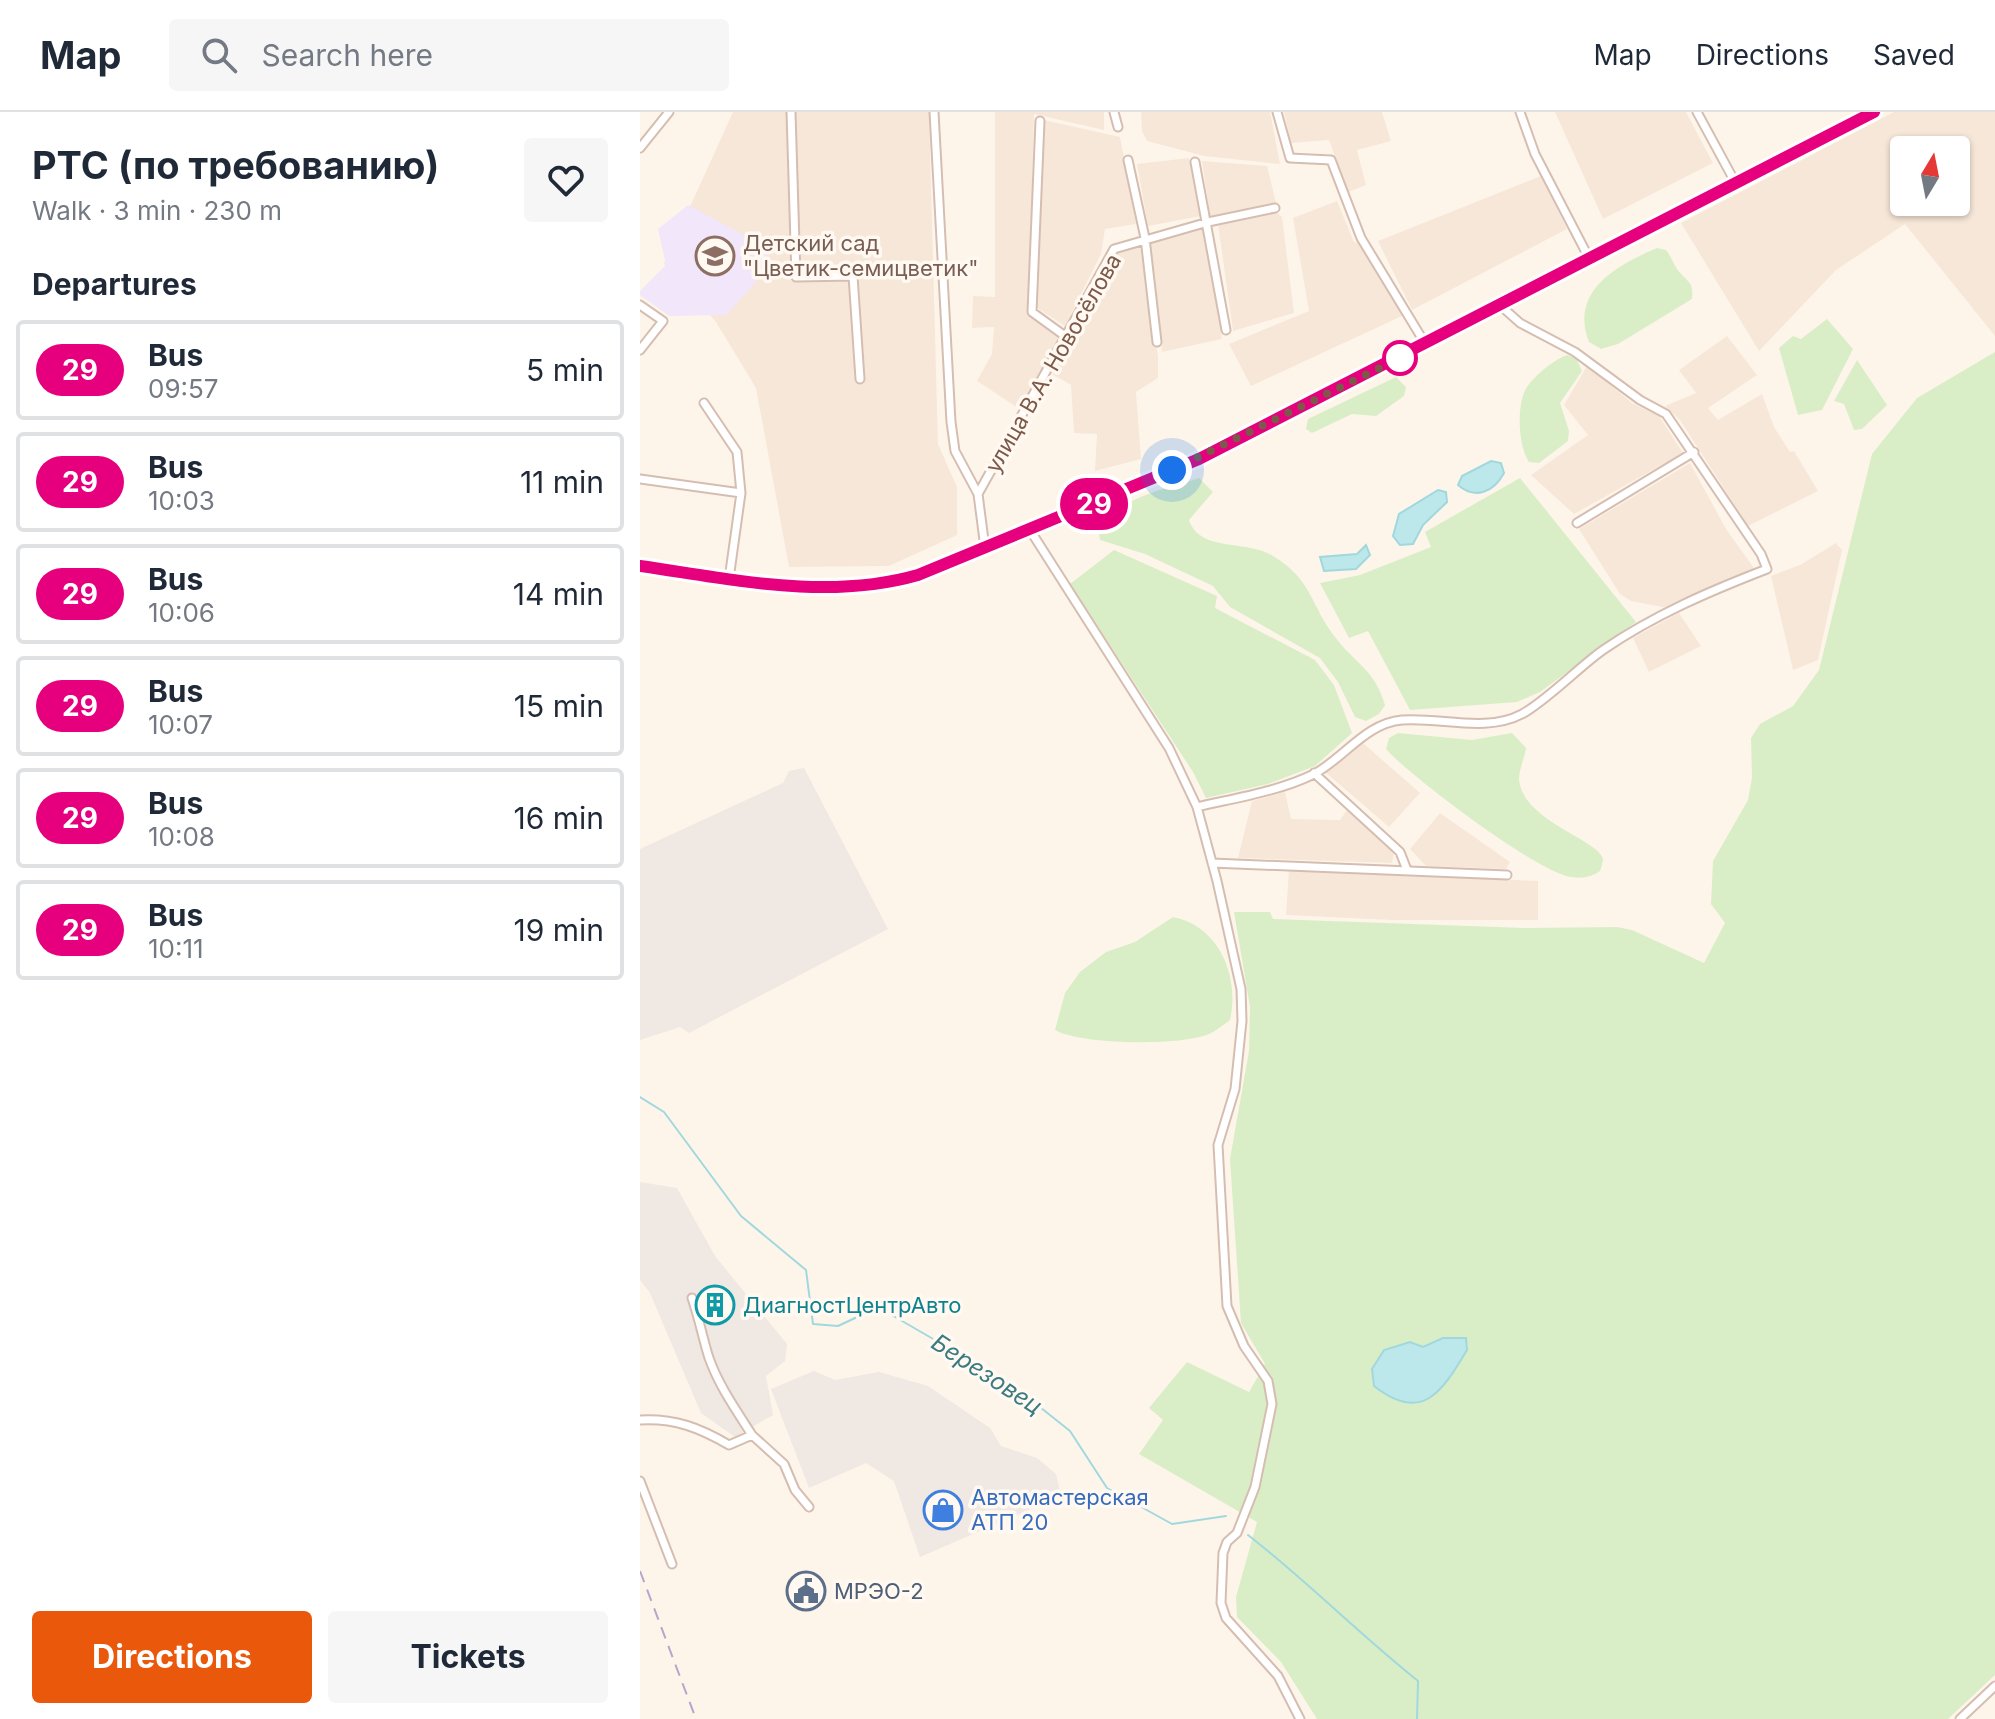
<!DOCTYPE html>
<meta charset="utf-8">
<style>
body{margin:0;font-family:Inter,sans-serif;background:#f6f6f7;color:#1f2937;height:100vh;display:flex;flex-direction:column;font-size:30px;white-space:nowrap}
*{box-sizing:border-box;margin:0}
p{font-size:26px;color:#747a83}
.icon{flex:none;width:44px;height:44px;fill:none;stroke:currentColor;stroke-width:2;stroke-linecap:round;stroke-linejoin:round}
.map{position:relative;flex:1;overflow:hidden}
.drawer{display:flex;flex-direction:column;background:#fff;width:640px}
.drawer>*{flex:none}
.badge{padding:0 16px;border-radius:26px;font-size:28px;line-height:52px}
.needle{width:52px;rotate:10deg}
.buttons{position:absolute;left:1250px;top:24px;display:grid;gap:16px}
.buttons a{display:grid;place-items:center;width:80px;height:80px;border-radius:8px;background:#fff;box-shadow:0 2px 6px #0004;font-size:40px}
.you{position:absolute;width:40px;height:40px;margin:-20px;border:6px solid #fff;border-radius:50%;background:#1a73e8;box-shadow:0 0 0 12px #1a73e833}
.map>.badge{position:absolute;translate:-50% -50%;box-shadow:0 0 0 4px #fff}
h2{padding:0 32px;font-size:30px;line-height:72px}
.round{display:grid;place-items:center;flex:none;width:84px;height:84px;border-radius:8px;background:#f6f6f7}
.summary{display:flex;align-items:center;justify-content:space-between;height:136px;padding:0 32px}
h1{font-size:38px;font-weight:700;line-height:60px}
.button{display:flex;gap:16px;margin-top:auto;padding:16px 32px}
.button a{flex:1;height:92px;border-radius:8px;background:#ea580c;color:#fff;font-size:32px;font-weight:700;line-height:92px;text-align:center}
.button a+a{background:#f6f6f7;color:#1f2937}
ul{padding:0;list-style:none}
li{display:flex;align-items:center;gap:24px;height:100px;margin:0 16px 12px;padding:0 16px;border:4px solid #e0e1e3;border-radius:8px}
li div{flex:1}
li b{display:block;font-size:30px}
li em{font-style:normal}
li .badge{min-width:88px;font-weight:700;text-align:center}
header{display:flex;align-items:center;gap:48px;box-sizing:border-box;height:112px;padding:0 40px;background:#fff;border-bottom:2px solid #e0e1e3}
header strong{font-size:38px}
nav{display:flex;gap:44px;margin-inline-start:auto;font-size:28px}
.search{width:560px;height:72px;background:#f6f6f7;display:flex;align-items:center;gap:20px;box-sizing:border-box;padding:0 28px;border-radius:8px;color:#747a83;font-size:30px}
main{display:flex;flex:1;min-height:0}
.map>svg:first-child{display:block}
</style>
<header>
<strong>Map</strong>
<div class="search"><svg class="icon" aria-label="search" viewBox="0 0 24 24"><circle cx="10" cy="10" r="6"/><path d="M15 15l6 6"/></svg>Search here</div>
<nav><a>Map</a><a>Directions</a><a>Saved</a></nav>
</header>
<main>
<section class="drawer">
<div class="summary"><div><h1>РТС (по требованию)</h1><p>Walk · 3 min · 230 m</p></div><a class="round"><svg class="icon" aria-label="heart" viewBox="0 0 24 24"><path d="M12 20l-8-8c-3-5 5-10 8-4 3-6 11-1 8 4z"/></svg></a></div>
<h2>Departures</h2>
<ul>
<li><span class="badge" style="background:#e6007e;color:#fff">29</span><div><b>Bus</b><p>09:57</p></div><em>5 min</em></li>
<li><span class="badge" style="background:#e6007e;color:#fff">29</span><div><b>Bus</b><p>10:03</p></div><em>11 min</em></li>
<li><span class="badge" style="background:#e6007e;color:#fff">29</span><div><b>Bus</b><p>10:06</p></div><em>14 min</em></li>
<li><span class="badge" style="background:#e6007e;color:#fff">29</span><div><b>Bus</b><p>10:07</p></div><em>15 min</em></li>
<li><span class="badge" style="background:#e6007e;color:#fff">29</span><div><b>Bus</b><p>10:08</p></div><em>16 min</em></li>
<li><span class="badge" style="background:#e6007e;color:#fff">29</span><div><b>Bus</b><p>10:11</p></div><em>19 min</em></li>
</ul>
<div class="button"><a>Directions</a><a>Tickets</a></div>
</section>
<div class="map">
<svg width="1355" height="1607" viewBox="0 0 1355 1607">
<rect width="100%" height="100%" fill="#fef5ea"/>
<path fill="#f7e7d8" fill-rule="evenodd" d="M93 0H289L298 332 317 375V423L249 454 149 455 116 276 76 210 24 152Z
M355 0H464V18L394 2 389 203 419 225 381 298 337 269 352 242 354 215 332 216 333 184 355 185Z
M501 0H630L640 52 564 44 507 29 502 19Z
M644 0H742L751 29 717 38 726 73 708 80 689 28 651 31Z
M915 0H1046L1073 51 963 107Z
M1254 0H1355V224L1265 112 1196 158 1119 239 1041 111ZM1316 38V90H1264V38Z
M404 8 480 25 496 112 465 117 461 142 425 214 397 196Z
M549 46 561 104 508 114 497 52Z
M562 49 627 54 636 91 570 104Z
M901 64 927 117 772 198 738 129Z
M697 89 714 130 721 131 762 204 611 274 589 232 669 199 653 106Z
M635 99 642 105 654 201 593 219 578 112Z
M565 115 582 227 522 240 510 128Z
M500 134 518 244V266L496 280 501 347 455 359 457 322 434 321 431 273 412 262 472 147 480 137Z
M1087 224 1117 263 1068 296 1078 308 1122 282 1134 315 1150 340 1154 339 1178 379 1108 414 1040 308 1025 294 1056 281 1039 258Z
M947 254 992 291 1019 304 1043 341 934 402 891 363 948 323 924 293Z
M1050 351 1086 417 1114 456 1027 496 991 489 980 482 939 417Z
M1196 431 1202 438 1178 548 1153 558 1131 464 1160 453Z
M1039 501 1061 534 1009 560 993 526Z
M723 631 780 681 749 715 685 660Z
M645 680 651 707 700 708 707 698 754 740 752 751 598 746 612 689Z
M800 701 870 750 866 757 786 754 770 737Z
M649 758 898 769V808H751L646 803Z"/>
<path fill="#efe8e3" d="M164 656 248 817 49 921 40 915 0 928V737L143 671 149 659Z
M0 1070 37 1076 75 1144 147 1232 145 1249 126 1264 133 1303 95 1325 61 1301 10 1181 0 1168Z
M174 1259 195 1268 239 1260 288 1274 350 1316 361 1334 397 1346 416 1362 421 1384 280 1445 254 1369 226 1351 169 1376 131 1277Z"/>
<path fill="#f2e6fb" d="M48 93 126 135 128 157 86 203 29 204 0 183V179L26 153 18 117Z"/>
<path fill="#d9eec6" d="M1017 136 1026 138C1031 144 1033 151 1037 157 1047 170 1054 169 1052 187L978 232 961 237 949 230C929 179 977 153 1017 136Z
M1187 207 1213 237 1182 298 1158 303 1139 236 1153 224 1161 227Z
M1355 240V1563L1308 1607H677L641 1550 597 1505 596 1485 617 1410 499 1342 523 1308 509 1296 547 1250 609 1280 625 1252 601 1211 590 1047 609 939 610 895 594 800H630L633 807 885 816 977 815 992 818 1064 851 1085 811 1071 792 1073 749 1108 688 1112 666 1111 626 1120 612 1153 594 1179 558 1232 342 1277 286Z
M927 243 936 246 942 259 920 291 929 319 928 329 899 351 889 350C878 335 876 291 887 275 895 263 915 247 927 243Z
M1217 248 1247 293 1222 317 1214 318 1204 292 1194 289Z
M756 265 766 275 764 284 736 304 712 302 672 321 666 317 668 307Z
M559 366 573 380 549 408C560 441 607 427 633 444 673 468 670 493 695 525 715 552 734 556 745 593L739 602 726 609 715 605 698 570 680 546 590 495 573 474 505 442 460 428C451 392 533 375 559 366Z
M880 366 996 510 900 580 877 590 770 598 728 519 709 526 680 471 720 463 791 435 785 420Z
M474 438 577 484 575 496 675 548 694 573 712 621 675 654 628 672 566 686 553 660 430 472Z
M758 621 832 628 872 621 886 636C885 645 879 657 879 667 882 709 960 728 963 747 963 748 961 758 960 759 952 765 942 767 931 765 897 760 771 665 746 637L749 626Z
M533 805C579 814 600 864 590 908 583 913 576 919 569 922 541 934 441 933 415 918L425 881 440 860 466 840 495 830Z"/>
<path fill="#bce7eb" stroke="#a1d8dd" stroke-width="2" d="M851 349 861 351 864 361C854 380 835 388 818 373L822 364Z
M798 378 806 380 807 390 783 413 773 432 760 433 753 424 759 402Z
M726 433 730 443 716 457 684 459 680 445 717 442Z
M803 1226H826L827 1238C802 1280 782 1312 734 1274L732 1257 744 1238 770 1230 783 1235Z"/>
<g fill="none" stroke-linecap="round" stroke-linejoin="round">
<path stroke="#a1d8dd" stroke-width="2" d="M0 985 24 1000 101 1104 166 1158 173 1212 198 1214 228 1200 250 1202 371 1272 430 1319 467 1376 532 1412 586 1404
M608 1423C667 1469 719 1522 778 1569L777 1607"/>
<g stroke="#d5beb1" stroke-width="11">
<path id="minor" d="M151 0 156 165 213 164 220 267
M294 0 311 310 315 339 338 382 345 436
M474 0 478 15
M637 0 650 46 691 48 721 126 786 233
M880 0 895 42 950 148
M1057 0 1095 70
M400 9 392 200 425 224
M0 36 29 0
M488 48 505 126 517 230
M555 50 586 218
M0 193 23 209 0 238
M64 291 97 340 101 381 89 467
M0 367 101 381
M338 382 474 137 568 110 635 96
M937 411 1054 340
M390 418 529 636 557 695 577 769 601 877 602 909 595 977 578 1033 587 1194 604 1234 628 1269 632 1292 615 1375 597 1421 587 1430 583 1441 581 1491 586 1506 638 1564 660 1607
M674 661 760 740 767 758
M557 695C595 686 640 679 674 662 704 646 726 611 762 608 801 605 846 621 882 602 905 590 939 555 963 538 1014 503 1070 479 1127 457L1121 442 1026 302 1000 288 935 240 880 211 861 194
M572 751 867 763
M52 1186C59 1206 63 1227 69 1246 79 1274 96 1298 112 1323
M0 1308C35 1306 60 1316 89 1333L112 1323 144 1352 155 1378 169 1395
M0 1369 32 1452
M1320 1607 1355 1574"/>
</g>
<g stroke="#d8bead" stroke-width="14">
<path id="secondary" d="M0 454C91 468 188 489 278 463L559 347 1234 0"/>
</g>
<use href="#minor" stroke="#fff" stroke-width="7"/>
<use href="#secondary" stroke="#fff" stroke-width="10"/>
<path stroke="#b7a5cb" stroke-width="2" stroke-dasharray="12 8" stroke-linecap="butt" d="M0 1459 56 1607"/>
</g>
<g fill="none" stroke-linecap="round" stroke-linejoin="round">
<g stroke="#fff" stroke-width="18">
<path id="line" d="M0 454C91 467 187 489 278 463L559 347 1234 0"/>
</g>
<use href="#line" stroke="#e6007e" stroke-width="12"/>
<path stroke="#7d594a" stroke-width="8" stroke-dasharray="0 14.4" d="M532 358 760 246"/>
</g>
<defs>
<g id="school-ring" transform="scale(2)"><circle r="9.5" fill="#fff9f2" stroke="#8d6e63" stroke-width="1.5"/><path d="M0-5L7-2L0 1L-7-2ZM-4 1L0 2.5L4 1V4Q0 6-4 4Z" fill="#8d6e63"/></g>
<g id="building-ring" transform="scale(2)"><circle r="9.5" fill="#fff9f2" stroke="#0f9aa8" stroke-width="1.5"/><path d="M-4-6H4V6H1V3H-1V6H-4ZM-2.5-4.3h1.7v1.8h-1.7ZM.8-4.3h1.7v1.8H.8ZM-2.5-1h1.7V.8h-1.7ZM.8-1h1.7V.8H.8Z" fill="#0f9aa8"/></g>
<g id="shop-ring" transform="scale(2)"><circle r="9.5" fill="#fff9f2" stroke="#3f7fe0" stroke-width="1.5"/><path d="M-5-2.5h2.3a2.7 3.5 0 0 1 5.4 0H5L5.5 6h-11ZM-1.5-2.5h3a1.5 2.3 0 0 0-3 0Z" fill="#3f7fe0"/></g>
<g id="civic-ring" transform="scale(2)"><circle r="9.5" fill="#fff9f2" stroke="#5c6f8a" stroke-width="1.5"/><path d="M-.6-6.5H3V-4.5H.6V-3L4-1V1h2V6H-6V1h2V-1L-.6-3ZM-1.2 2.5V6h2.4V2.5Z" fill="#5c6f8a"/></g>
</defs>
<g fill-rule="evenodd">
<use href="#school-ring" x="75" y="144"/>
<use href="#building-ring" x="75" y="1193"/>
<use href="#shop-ring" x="303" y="1398"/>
<use href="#civic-ring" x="166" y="1479"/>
</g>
<circle fill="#fff" stroke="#e6007e" stroke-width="4" cx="760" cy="246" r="16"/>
<g text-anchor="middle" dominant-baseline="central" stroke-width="7" stroke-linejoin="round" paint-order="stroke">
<g font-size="22" fill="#785e54" stroke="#fff9f2" text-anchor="start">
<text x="103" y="131">Детский сад<tspan x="103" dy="25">"Цветик-семицветик"</tspan></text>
</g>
<g font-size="22" fill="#7d594a" stroke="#fff9f2">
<text transform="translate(413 251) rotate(-60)">улица В.А. Новосёлова</text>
</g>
<g font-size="22" fill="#0d838f" stroke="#fff9f2" text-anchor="start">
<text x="103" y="1193">ДиагностЦентрАвто</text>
</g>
<g font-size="22" fill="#366cbe" stroke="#fff9f2" text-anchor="start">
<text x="331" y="1385">Автомастерская<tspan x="331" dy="25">АТП 20</tspan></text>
</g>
<g font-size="22" fill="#4e5e75" stroke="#fff9f2" text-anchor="start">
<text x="194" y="1479">МРЭО-2</text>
</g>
<g font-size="24" font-style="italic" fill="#3b7b82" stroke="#fff9f2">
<text transform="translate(347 1262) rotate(33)">Березовец</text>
</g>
</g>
</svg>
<div class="buttons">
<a><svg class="needle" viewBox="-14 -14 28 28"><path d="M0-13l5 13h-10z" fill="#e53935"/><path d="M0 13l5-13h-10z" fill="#747a83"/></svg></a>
</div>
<div class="you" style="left:532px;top:358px"></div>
<b class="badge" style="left:454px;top:392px;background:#e6007e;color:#fff">29</b>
</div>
</main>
